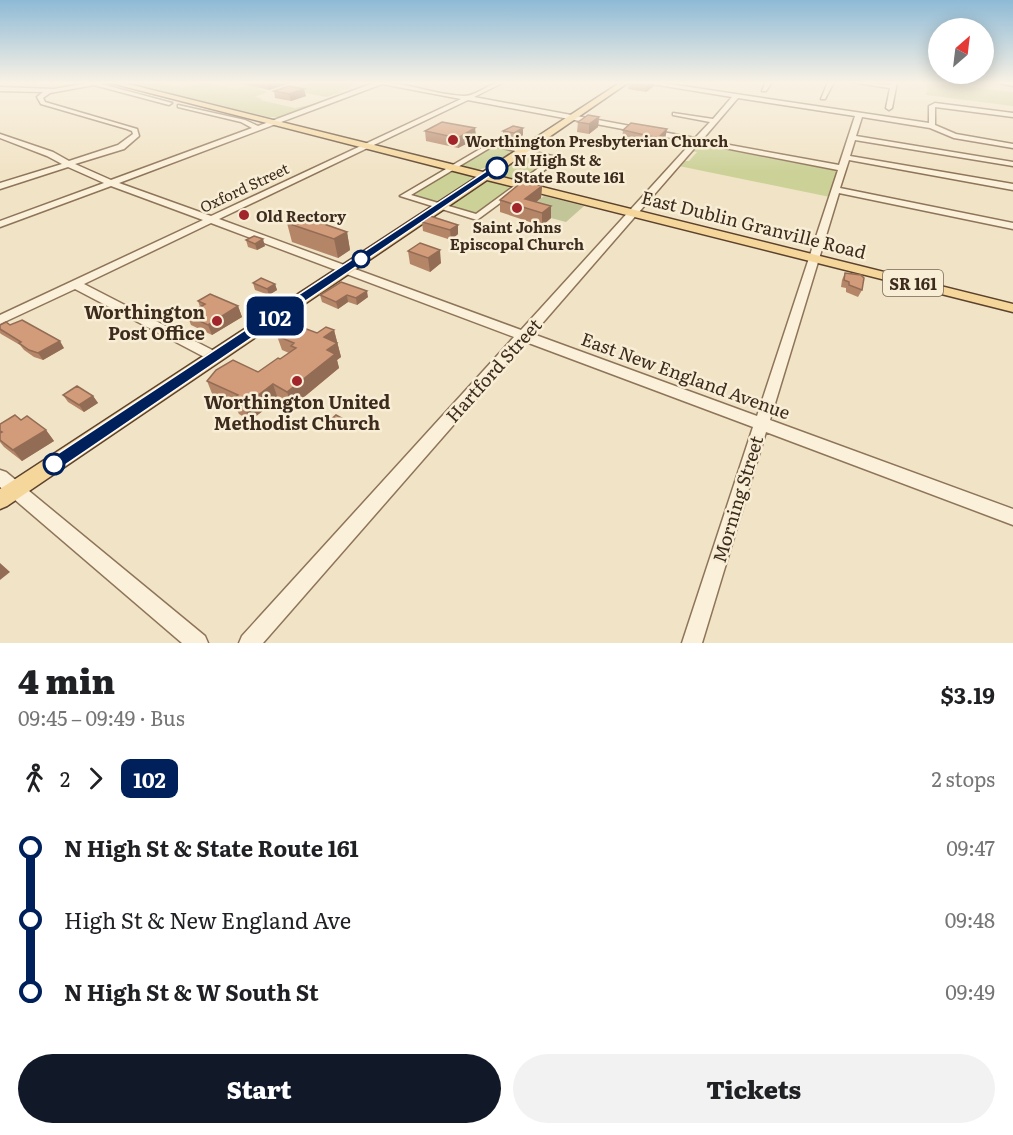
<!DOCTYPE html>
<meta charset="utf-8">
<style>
body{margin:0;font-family:Literata,serif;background:#f2f2f2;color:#202124;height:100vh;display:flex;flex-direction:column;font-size:22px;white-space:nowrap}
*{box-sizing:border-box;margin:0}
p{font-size:20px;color:#757577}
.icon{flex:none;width:33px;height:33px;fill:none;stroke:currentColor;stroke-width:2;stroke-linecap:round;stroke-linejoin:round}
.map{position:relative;height:643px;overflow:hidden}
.drawer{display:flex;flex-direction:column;background:#fff;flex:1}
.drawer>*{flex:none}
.badge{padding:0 12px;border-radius:9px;font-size:21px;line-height:39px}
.needle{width:39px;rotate:28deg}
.buttons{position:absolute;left:928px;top:18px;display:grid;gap:12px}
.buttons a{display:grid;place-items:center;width:66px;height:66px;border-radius:50%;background:#fff;box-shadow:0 3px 15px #0003;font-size:30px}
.map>.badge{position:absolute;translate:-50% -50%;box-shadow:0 0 0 3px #fff}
.legs{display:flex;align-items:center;gap:9px;height:66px;padding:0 18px;font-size:20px}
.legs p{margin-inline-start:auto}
.headline{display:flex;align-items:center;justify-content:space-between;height:102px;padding:0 18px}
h1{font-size:33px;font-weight:800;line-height:45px}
.primary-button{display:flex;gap:12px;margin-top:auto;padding:12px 18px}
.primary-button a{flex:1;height:69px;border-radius:36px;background:#111827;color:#fff;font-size:24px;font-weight:800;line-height:69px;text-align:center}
.primary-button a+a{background:#f2f2f2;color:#202124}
ul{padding:0 18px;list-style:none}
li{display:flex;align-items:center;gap:21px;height:72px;font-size:22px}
li i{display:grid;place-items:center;width:9px;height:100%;margin:0 8px;background:currentColor}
li i::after{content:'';width:15px;height:15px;margin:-8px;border:4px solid;border-radius:50%;background:#fff}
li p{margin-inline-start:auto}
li:first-child i{background:linear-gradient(#0000 50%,currentColor 0)}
li:last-child i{background:linear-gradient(currentColor 50%,#0000 0)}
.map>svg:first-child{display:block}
</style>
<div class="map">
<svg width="1013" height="643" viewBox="0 0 1013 643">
<rect width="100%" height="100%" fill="#f1e3c5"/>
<path fill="#ccd198" d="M123 82H152L183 88 204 82 235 89 254 84 265 86 258 89 267 92 255 97 262 99 260 100 295 108 327 101 282 117H269Z
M311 82H352L358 83 348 87 352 88 338 91 342 92 326 97 291 90Z
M928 82 1013 92V106L926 95Z
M701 143 712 147 838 171 830 197 679 166 683 161H689L697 152 691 151Z
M494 145 516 150C497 163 483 176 459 165Z
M528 152 550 157 552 159 522 181 506 178 499 174Z
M452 170 472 175 473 178 437 203 412 196Z
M491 180 515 186 480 212 469 213 448 206 482 183Z"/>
<path fill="#c1c597" d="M544 196 584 206 566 222 525 211Z"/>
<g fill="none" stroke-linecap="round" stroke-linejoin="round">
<g stroke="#8e7459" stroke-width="3">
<path id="minor" d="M92 82H106L101 84 172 103 169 105 94 85 50 93 43 98 45 102 137 129 139 136 124 149 75 164 111 180 252 128 241 122 178 107V105L245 120 258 126 376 82C407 82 435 95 464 96 478 96 489 82 504 82L474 97 695 138 710 122 673 115V113L713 119 732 97 640 82H656L929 123V106L935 103 1013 113V117L935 107V125L956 134 1013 144V148L954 138 930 128 862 117 856 136 1013 162V166L855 140 850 156 1013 184V190L849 160 840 188 1013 223V229L839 193 770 420 1013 509V525L766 432 702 643H682L753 427 526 342 263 643H239L242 636 514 337 211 223 84 284 220 354 221 357 220 360H210L75 289 0 324V315L203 220 111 186 0 227V221L104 183 68 167 0 189V183L62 164 47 156 0 138V134L53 152 69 161 118 145 133 134 132 131 127 129 41 104 37 97 43 92 0 91V87L54 89ZM382 84 461 99 211 216 119 183ZM738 98 855 116 839 165 702 140ZM468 100 692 142 521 330 219 219ZM699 143 838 170 757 416 533 334Z
M766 82H772L766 91H762Z
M828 82H834L825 99H821Z
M850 82 891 85V82H897L892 108 889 110 886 108 890 88Z
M994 82H1013V86Z
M492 142 561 158 477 220 400 196ZM493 146 551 159 476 214 411 195Z
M0 470 6 472 205 636 208 643H182L0 487Z"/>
</g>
<g stroke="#5c422e" stroke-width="3">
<path id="major" d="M107 82H120L483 172 621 82H629L494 175 1013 304V312L487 180 7 506 0 509V489L477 177Z"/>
</g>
<use href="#minor" fill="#fbf0d9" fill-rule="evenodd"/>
<use href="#major" fill="#f6d79b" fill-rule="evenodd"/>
</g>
<path fill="#b58568" d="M234 82H293L269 90Z
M629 83 654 86 646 92 628 89Z
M274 91 306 96 291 101 275 98Z
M599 117 598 127 589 134 577 132 578 122Z
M475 128 476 139 458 148 426 141 425 131Z
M523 128V135L514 141 503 139V131Z
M623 130 665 140 656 149 622 140Z
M542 186 541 198 536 202 551 206V218L542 226 500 212V200Z
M422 222 458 225V234L451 240 423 231Z
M287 223 347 232 350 250 338 258 292 242Z
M246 240 265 246 257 250 248 247Z
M408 251 441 263 430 272 410 264Z
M845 273 862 290 858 297 846 292V288L841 287 842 280Z
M341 282 368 297 357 305 348 302 338 309 322 302 320 295Z
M253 283 275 284 277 290 269 295 255 290Z
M198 301 238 306 242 317 212 335 191 325 187 315 200 307Z
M0 325H10L64 348 43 360 34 357 24 350 20 345 1 334 0 333Z
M334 330 341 357 337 360 339 368 292 407 278 399 250 421 239 414 235 406 213 396 207 381 258 372 280 359 289 353 282 350 277 336 317 333Z
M63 395 93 396 98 403 84 412 68 402Z
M21 420 46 430 54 441 22 461 4 447 0 442V424Z
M345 420 346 423 338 431 329 426 327 423Z"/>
<path fill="#936c55" d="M271 82H293L269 90 268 83Z
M651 82H654V86L646 92 647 86Z
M304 89 306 96 291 101 289 94Z
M599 117 598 127 589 134V124Z
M475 128 476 139 458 148V138Z
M523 128V135L514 141V133Z
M667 129 665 140 656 149 658 138Z
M542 186 541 198 528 209 525 199Z
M551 206V218L542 226V213Z
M458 225V234L451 240 450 230Z
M347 232 350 250 338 258 334 239Z
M263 239 265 246 257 250 255 244Z
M440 250 441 263 430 272 428 258Z
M275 284 277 290 269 295 267 289Z
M367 291 368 297 357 305 356 298Z
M347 295 348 302 338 309 336 302Z
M238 306 242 317 212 335 208 325Z
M334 330 341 357 337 360 339 368 292 407 287 392 324 337Z
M60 341 64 348 43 360 38 353Z
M273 384 278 399 250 421 244 406Z
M93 396 98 403 84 412 79 405Z
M345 420 346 423 338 431 337 427Z
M46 430 54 441 22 461 13 450Z
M0 563 10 572 0 580Z"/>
<path fill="#d29b79" stroke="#936c55" stroke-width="1.5" d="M630 82H651L647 86 629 83Z
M289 86 304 89 289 94 274 91Z
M588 115 599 117 589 124 578 122Z
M442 122 475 128 458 138 425 131Z
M631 123 667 129 658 138 623 130Z
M513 126 523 128 514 133 503 131Z
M523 181 542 186 525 199 551 206 542 213 500 200Z
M298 215 347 232 334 239 287 223Z
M430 216 458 225 450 230 422 222Z
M254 236 263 239 255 244 246 240Z
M420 243 440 250 428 258 408 251Z
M845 273 861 275 864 278 862 290 849 285V282L844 280Z
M261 278 275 284 267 289 253 283Z
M341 282 367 291 356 298 347 295 336 302 320 295Z
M210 294 238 306 208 325 187 315 205 304 198 301Z
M22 320 60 341 38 353 29 350 19 343 21 342 0 329V325L6 322 10 325Z
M293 324 317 333 326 327 334 330 324 337 337 343 327 350 335 354 287 392 273 384 244 406 233 399 238 395 207 381 216 370 233 360 258 372 278 358 280 359 296 348 291 346 294 343 277 336Z
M77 386 93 396 79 405 63 395Z
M15 415 21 420 27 416 46 430 13 450 0 440V433L2 432 0 431V424Z
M336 415 345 420 337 427 327 423Z"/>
<linearGradient id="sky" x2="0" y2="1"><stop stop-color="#8ebad6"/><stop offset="0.48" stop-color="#f9f2e5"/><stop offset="1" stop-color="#f9f2e5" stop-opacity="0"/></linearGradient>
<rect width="1013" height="172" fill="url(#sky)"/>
<path fill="#00205b" stroke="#fff" stroke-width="1.5" d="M494 166 501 168 59 469 54 471 48 469 46 464 48 460Z"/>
<g fill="#a1252a" stroke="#f8edd5" stroke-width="2">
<circle cx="453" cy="140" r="6"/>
<circle cx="517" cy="208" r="6"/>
<circle cx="244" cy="215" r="6"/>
<circle cx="217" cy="321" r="6"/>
<circle cx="297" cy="381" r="6"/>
</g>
<g fill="#fff" stroke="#00205b" stroke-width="3">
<circle cx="497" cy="168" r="10"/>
<circle cx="361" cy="259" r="8"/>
<circle cx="54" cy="464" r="10"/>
</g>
<g text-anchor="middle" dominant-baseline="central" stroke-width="5" stroke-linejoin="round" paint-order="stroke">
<g font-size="15" font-weight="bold" fill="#3d2c1e" stroke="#f8edd5" text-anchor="start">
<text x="465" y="140">Worthington Presbyterian Church</text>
<text x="256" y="215">Old Rectory</text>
<text x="517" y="226" text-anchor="middle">Saint Johns<tspan x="517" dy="17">Episcopal Church</tspan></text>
</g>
<g font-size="15" font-weight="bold" fill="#3d2c1e" stroke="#f8edd5" text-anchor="start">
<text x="514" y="159">N High St &amp;<tspan x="514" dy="17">State Route 161</tspan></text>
</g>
<g font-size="15" fill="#3d2c1e" stroke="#f8edd5">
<text transform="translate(244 187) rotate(-25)">Oxford Street</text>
</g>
<rect fill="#f8edd5" stroke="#756655" stroke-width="1.5" x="883" y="270" width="60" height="26" rx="4.5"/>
<g font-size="16" font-weight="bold" fill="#3d2c1e">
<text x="913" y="283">SR 161</text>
</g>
<g font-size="18" fill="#3d2c1e" stroke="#f8edd5">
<text transform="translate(754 224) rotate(14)">East Dublin Granville Road</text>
<text transform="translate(493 370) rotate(-48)">Hartford Street</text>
<text transform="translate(686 375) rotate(20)">East New England Avenue</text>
<text transform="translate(737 499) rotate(-73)">Morning Street</text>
</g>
<g font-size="18" font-weight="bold" fill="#3d2c1e" stroke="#f8edd5" text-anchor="end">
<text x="205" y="311">Worthington<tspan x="205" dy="21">Post Office</tspan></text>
<text x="297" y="401" text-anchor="middle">Worthington United<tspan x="297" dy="21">Methodist Church</tspan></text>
</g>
</g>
</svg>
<div class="buttons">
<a><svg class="needle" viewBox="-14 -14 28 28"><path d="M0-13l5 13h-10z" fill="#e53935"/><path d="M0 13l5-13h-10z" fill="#757577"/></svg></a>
</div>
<b class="badge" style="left:275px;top:316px;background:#00205b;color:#fff">102</b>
</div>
<section class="drawer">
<div class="headline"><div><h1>4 min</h1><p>09:45 – 09:49 · Bus</p></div><b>$3.19</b></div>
<div class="legs"><svg class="icon" aria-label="walk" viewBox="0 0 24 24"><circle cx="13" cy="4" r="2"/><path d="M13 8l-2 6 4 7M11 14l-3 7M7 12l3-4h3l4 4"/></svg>2<svg class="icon" aria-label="forward" viewBox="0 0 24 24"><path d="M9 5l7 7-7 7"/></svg><b class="badge" style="background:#00205b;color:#fff">102</b><p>2 stops</p></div>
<ul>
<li><i style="color:#00205b"></i><b>N High St &amp; State Route 161</b><p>09:47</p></li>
<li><i style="color:#00205b"></i><span>High St &amp; New England Ave</span><p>09:48</p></li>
<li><i style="color:#00205b"></i><b>N High St &amp; W South St</b><p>09:49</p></li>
</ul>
<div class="primary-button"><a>Start</a><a>Tickets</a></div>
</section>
